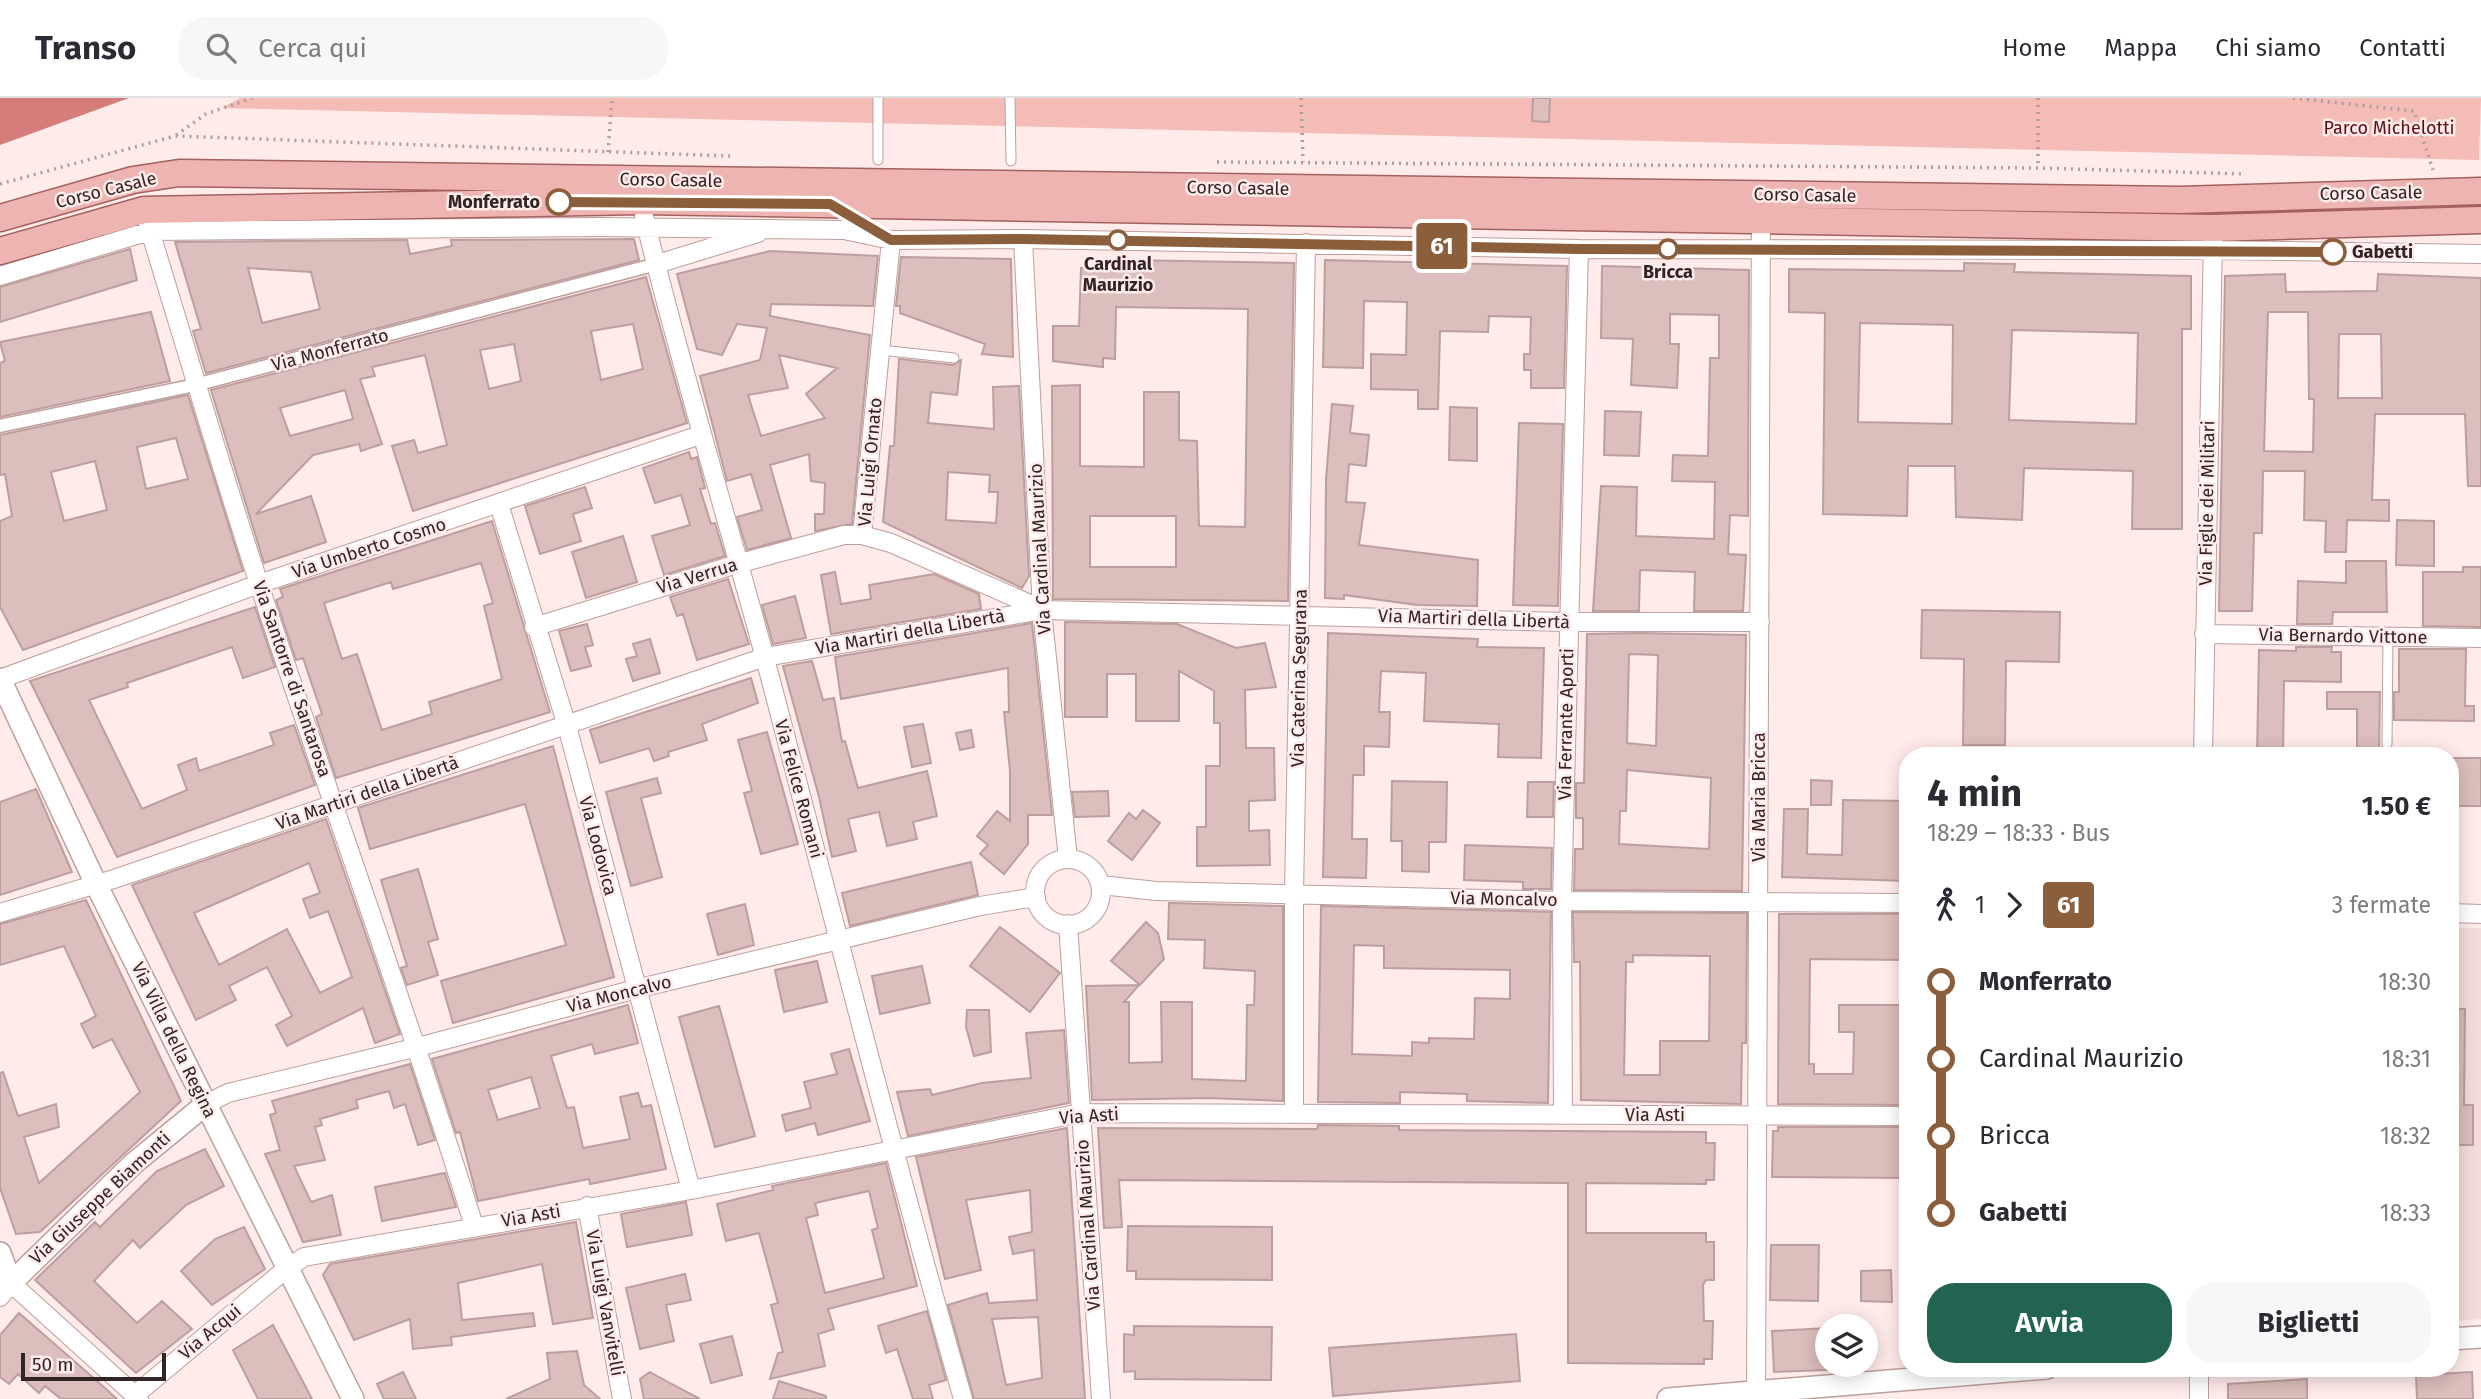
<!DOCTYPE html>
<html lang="it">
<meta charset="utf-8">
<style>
body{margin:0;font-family:"Fira Sans",sans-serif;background:#f7f7f7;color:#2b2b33;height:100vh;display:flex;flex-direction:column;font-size:26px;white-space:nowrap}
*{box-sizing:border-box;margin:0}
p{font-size:23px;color:#7c7c81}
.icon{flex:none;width:38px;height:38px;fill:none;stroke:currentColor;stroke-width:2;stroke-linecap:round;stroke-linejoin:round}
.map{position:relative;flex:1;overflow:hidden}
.sheet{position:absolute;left:1899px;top:649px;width:560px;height:630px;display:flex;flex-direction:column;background:#fff;border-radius:28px;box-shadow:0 4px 18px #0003}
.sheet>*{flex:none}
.badge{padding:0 14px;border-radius:5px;font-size:24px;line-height:46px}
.tools{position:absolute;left:1815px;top:1216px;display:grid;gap:14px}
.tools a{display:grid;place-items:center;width:63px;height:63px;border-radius:50%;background:#fff;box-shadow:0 4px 18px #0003;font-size:35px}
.scale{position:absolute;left:21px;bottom:18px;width:145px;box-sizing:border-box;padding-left:7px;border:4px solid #302524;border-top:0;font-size:19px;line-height:24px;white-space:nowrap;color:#302524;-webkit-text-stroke:5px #feebea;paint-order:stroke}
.map>.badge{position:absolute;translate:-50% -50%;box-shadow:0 0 0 4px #fff}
.legs{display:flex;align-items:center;gap:10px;height:77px;padding:0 28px;font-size:23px}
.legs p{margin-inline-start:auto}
.overview{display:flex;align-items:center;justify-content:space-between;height:119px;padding:0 28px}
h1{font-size:38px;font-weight:700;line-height:52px}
.action{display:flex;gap:14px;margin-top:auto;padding:14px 28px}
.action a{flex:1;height:80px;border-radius:28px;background:#226352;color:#fff;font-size:28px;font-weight:700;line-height:80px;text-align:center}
.action a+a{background:#f7f7f7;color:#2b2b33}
ul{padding:0 28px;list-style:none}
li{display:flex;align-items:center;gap:24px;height:77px;font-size:26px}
li i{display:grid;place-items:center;width:10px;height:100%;margin:0 9px;background:currentColor}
li i::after{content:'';width:18px;height:18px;margin:-9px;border:5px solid;border-radius:50%;background:#fff}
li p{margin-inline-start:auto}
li:first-child i{background:linear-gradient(#0000 50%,currentColor 0)}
li:last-child i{background:linear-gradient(currentColor 50%,#0000 0)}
header{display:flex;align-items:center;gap:42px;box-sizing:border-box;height:98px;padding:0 35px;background:#fff;border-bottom:2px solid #e1e1e2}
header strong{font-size:33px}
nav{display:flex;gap:38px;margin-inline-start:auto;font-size:24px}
.search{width:490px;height:63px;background:#f7f7f7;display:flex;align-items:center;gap:18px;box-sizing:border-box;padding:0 24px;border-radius:28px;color:#7c7c81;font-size:26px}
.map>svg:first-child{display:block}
</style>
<header>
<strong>Transo</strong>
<div class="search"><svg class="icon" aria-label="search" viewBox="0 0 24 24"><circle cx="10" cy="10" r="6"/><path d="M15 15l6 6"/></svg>Cerca qui</div>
<nav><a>Home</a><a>Mappa</a><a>Chi siamo</a><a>Contatti</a></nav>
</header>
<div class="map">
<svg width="2481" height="1301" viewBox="0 0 2481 1301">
<rect width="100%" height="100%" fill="#feebea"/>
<path fill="#f3dbd9" d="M2450 830H2481V1221L2450 1223Z"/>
<path fill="#f5bbb7" d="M240 0H2481L2479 62 222 10Z"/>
<path fill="#d47d7a" d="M0 0H129L0 47Z"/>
<path fill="#dcbebc" stroke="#bc9f9d" stroke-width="2" fill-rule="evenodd" d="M1533 0H1550L1549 24 1532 23Z
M634 141 639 162 206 275 193 233 201 231 175 144 407 142 410 156 452 148 451 142ZM248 170 311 174 320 211 262 225Z
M130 151 137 182 0 224V189Z
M770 153 878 158 873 208 771 206 770 218 870 237 852 426 815 433V416H824L825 385 811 383 809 356 770 367 791 440 747 452 737 419 762 412 751 376 727 383 700 278 760 262 767 230 737 226 722 257 697 251 677 176ZM779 257 837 270 806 296 825 320 761 338 748 297 788 290Z
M901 159 1011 161 1013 259 982 256 985 246 900 215V208H896Z
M1124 162 1294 165 1288 503 1053 501 1052 288 1080 287V368L1144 369V294H1179V342L1197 343 1199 428 1245 429 1248 211 1116 209 1115 261 1103 260V269L1053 263V228H1079L1081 170 1124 171ZM1090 418H1176V469H1090Z
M1325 162 1567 168 1564 290H1531V272H1524V256H1530L1531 219 1489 218 1488 234 1440 233 1438 311H1418V292L1371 291V256L1406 257 1407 204 1364 203 1363 270 1323 269Z
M1964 165 2015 166 2014 174 2191 178V231H2182V431H2132L2133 373 2024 370 2022 422 1956 419 1955 368H1908L1907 418 1823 416 1825 215 1789 214V171L1964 173ZM1860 225 1953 227 1952 326 1858 324ZM2012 232 2138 235 2136 326 2009 322Z
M1602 168 1749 172 1748 418 1730 417 1728 456 1746 457 1743 513H1694L1695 474 1640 472 1639 513H1593L1601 388 1637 389 1636 438 1714 441 1715 384 1672 383 1673 357 1708 358 1710 260H1719V217L1670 216V246H1679L1677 290 1631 287 1633 241 1601 240Z
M2285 176 2286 194 2377 193 2378 176 2481 180V388H2468L2465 316H2375L2372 402H2389V423L2347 422 2346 454H2325L2326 423 2304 422 2305 373H2263L2262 435H2254L2252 513H2219L2225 178ZM2268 214H2308L2309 301H2314L2313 354 2264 353ZM2339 236H2381L2382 300H2338Z
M646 179 687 325 413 413 392 348 414 342 418 355 447 347 425 257 372 269 375 278 360 281 382 346 361 353 359 346 313 357 256 416 311 398 326 444 264 465 211 292ZM633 226 643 271 601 282 591 233ZM514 246 521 283 489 291 480 252ZM345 292 353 321 290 338 280 310Z
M151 214 170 283 0 319V265L5 263 0 244Z
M899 261 953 267 961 262 957 297 931 294 928 325 994 331 993 289 1019 288 1029 478 1022 490 883 424 890 348H894ZM948 374 990 377 989 394H998L996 425 946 422Z
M188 297 243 473 23 552 0 509V423L12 418 5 376 0 377V337ZM176 340 188 381 146 391 137 349ZM95 363 107 412 64 423 51 374Z
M1332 306 1353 308 1350 335 1369 337 1366 368 1349 366 1346 404 1365 405 1359 447 1478 462 1477 508 1417 507 1344 497V501L1325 500 1326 382Z
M1450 309 1477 310V363L1449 362Z
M1605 313 1641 314 1639 358 1604 357Z
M1519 325 1563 326 1558 508 1513 507Z
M689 354 691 361 697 359 705 390 700 391 711 426 715 425 725 458 664 477 652 438 690 427 681 397 655 405 643 370Z
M585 389 592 410 573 416 581 443 540 456 525 408Z
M2397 422 2434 423V468L2396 467Z
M492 423 550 614 336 680 316 619 322 616 303 560 296 562 276 502 283 499 280 491ZM481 465 493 505 484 508 502 581 429 604 432 616 382 632 357 556 342 561 324 505 391 484 393 491Z
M623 438 637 484 586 500 572 454Z
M2346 463H2386L2387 514H2333L2332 526H2297L2298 483 2346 485Z
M2463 469H2481V529L2423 528V474H2463Z
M835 474 841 506 871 501 869 487 934 476 979 496 981 511 831 536 821 477Z
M728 481 749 546 697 562 683 516 677 518 670 499Z
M795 498 806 540 773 546 762 507Z
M255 509 275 569 243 580 232 549 127 585 128 589 89 602 142 711 187 692 178 667 196 660 199 673 274 647 270 635 294 627 315 687 117 759 30 583Z
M1922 512 2060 514 2059 564 2006 563 2005 647H1963L1964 561 1921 560Z
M1065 524 1177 526 1236 550 1265 545 1276 589 1245 592 1246 650H1274L1275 702 1249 703V733L1269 732 1270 767 1197 768V729H1206V668H1220V625H1214V593L1179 573V623H1136V576H1107V619H1065Z
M1032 525 1052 717H1028V746L1004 776 980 756 988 747 977 738 997 713 1010 723V673L1004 614H1009L1008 570 841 601 835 559Z
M587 526 593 547 585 549 591 568 571 573 559 533Z
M1328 535 1478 541 1477 549 1544 550 1541 660 1498 659 1499 626 1424 623 1426 575 1381 573 1379 614H1390L1389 649 1364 648V677H1353L1352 741H1367L1366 780 1323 779Z
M1638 535 1746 537 1742 793 1574 792 1575 751H1583V720H1576V685H1584L1587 536ZM1629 556 1658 557 1656 648 1627 645ZM1627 672 1711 680 1709 751 1619 746 1620 713H1626Z
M650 541 660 575 633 583 626 561 637 558 633 546Z
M2296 549H2332L2331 554H2341V584L2284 583 2283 658H2257L2259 552 2296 553Z
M2399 551H2466L2465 608H2474V623L2394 622V594H2399Z
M812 563 823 602 834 600 842 644 845 643 858 690 927 673 937 718 913 724 917 741 887 748 879 714 848 721 856 753 832 759 819 699 783 568Z
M751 580 758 605 702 626 707 642 668 654 669 658 654 663 649 650 600 665 590 632Z
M2327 594H2380L2379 658H2357V611H2327Z
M923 626 931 665 912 669 904 629Z
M971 632 974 649 960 652 956 635Z
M767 634 798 746 761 756 744 695 752 693 738 642Z
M553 648 614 879 453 925 441 883 566 847 525 706 370 751 358 710Z
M2450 660H2481V708H2450Z
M657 680 661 695 641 700 662 779 631 788 606 694Z
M1811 682 1832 683 1831 707H1811Z
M1392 683 1447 684 1446 744H1429V774L1402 773V743H1391Z
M1528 684H1554L1553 719H1527Z
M36 691 72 774 0 797V704Z
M1108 693 1109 718 1075 719 1072 694Z
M1843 702 1908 703V783L1782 779 1784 711H1808L1807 756 1842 757Z
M1143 712 1160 725 1132 762 1108 743 1129 715 1136 721Z
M326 721 400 936 375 945 363 910 287 948 276 927 292 918 267 869 229 888 236 902 196 922 132 787ZM309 765 320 795 303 801 310 820 328 813 352 879 320 895 287 831 219 867 194 815Z
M1465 747 1552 750 1551 791H1523V784L1464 782Z
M971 764 978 797 850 828 842 795Z
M418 771 438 841 428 844 438 877 407 887 401 870 407 868 381 782Z
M86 802 181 1003 40 1134 16 1136 0 1090V975L3 974 18 1018 56 1006 59 1029 24 1039 39 1085 140 994 112 941 93 950 81 926 96 918 64 848 0 867V826Z
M1169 805 1283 808V1003L1208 1000 1092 1002 1086 888 1139 887 1124 904H1129V965L1162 964 1161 904H1192V981L1246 983 1247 907H1254L1255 873 1204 870 1205 842 1168 841Z
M745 806 754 847 718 857 707 816Z
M1321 808 1551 814 1548 1005 1467 1003V996L1400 994V1005L1318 1004ZM1354 847 1384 848V870L1510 872V901L1475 900 1474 941 1429 940V945L1412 944V958L1352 956Z
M1573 814 1747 815 1746 945H1742L1741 1006 1581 1002 1580 864H1574ZM1633 857 1710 858 1709 943H1660V977H1624L1626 864H1633Z
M1779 816H1908V862L1810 861 1809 966H1814V976H1853L1854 934H1839V907H1908V1007L1778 1006Z
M1146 824 1158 835 1164 861 1140 887 1111 863Z
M1000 829 1060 875 1030 914 970 868Z
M817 863 827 904 784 914 775 872Z
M922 868 930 905 880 916 872 878Z
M628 907 638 945 595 956 592 946 551 958 567 1010 574 1009 583 1050 630 1041 620 999 638 995 642 1009 651 1007 666 1071 590 1086 589 1081 478 1103 460 1034 456 1035 432 961ZM531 979 540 1010 498 1022 488 992Z
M719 908 755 1038 715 1049 679 919Z
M2450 911H2465L2464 1007H2473V1047H2450Z
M967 912H989L991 954 974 958 966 929Z
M1064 932 1069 1005 908 1038 897 994 930 991 932 997 982 985 1031 980 1026 935Z
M849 951 870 1023 818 1037 815 1025 786 1033 782 1017 811 1010 804 984 837 976 831 956Z
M410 966 435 1042 418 1047 405 1006 394 1010 389 993 356 1002 358 1010 320 1021 322 1027 315 1029 325 1062 294 1068 311 1104 332 1097 341 1137 303 1144 265 1056 280 1052 270 1017 276 1015 272 1003Z
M1318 1027 1399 1028V1032L1706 1034V1045H1715L1714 1082H1706V1086L1586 1085V1135H1706V1144H1714V1182H1706L1703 1187 1704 1223H1713L1712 1261H1704V1266L1568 1265V1085L1119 1082 1122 1129 1104 1130 1098 1030 1317 1031Z
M1778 1029H1908V1080L1772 1079 1773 1033H1778Z
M1067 1030 1085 1301H974L948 1207 987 1195 989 1205 1037 1202 1034 1152 1013 1156 1009 1139 1032 1134 1030 1092 966 1102 981 1172 945 1181 916 1059ZM1038 1219 1042 1280 1006 1287 992 1221Z
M205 1051 224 1088 186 1107 140 1150 133 1142 94 1183 137 1225 162 1203 192 1231 136 1275 35 1182 95 1124 100 1129 157 1073Z
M886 1065 917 1188 828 1211 834 1231 818 1236 825 1268 770 1281 778 1255 783 1254 771 1207 778 1205 759 1135 726 1143 717 1106 773 1092 772 1088ZM869 1093 878 1130 872 1132 884 1180 825 1195 806 1120 818 1117 815 1105Z
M445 1075 456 1109 382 1123 375 1089Z
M686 1104 692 1137 627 1149 621 1116Z
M576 1124 593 1220 553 1226 542 1166 458 1185 462 1222 533 1215 535 1228 451 1239 452 1247 413 1251 410 1221 354 1242 323 1177 330 1166Z
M1128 1128 1272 1129V1182L1136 1181V1173H1127Z
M244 1129 265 1171 212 1207 181 1173 215 1141Z
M1771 1147H1819L1818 1203 1770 1202Z
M1891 1172 1892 1204 1861 1203V1173Z
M685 1176 691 1202 666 1207 674 1243 640 1251 626 1190Z
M927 1213 946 1282 929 1287 933 1301H913L897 1251 886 1255 878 1228Z
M19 1215 97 1283 117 1301H61L45 1288 39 1295 18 1276 9 1286 0 1279V1237Z
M273 1227 312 1301H258L233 1252Z
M1134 1228 1272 1229 1271 1282 1135 1281V1273L1124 1274V1236L1134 1237Z
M1827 1230V1272L1774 1274 1772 1233Z
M1516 1236 1520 1283 1333 1298 1329 1250Z
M732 1238 742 1277 711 1285 700 1246Z
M577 1253 584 1287 600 1301H506L550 1281 547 1255Z
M403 1274 416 1301H384L377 1286Z
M650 1274 668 1284 700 1301H644L640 1281Z
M2472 1274 2473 1301H2417L2416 1277Z
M2307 1281V1301H2228V1286Z
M779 1283 826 1298V1301H773Z"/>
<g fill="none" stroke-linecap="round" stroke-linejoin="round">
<g stroke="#bc9f9d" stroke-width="11">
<path id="service" d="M1010 0 1011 63
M878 62V0
M881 252 954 260
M2387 646 2388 539"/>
</g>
<g stroke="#bc9f9d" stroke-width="15">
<path id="pedestrian" d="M0 328 195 287 657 166"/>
</g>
<g stroke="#bc9f9d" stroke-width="20">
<path id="minor" d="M644 118C680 268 726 415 766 564 831 810 893 1056 963 1301
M147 123C184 243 219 364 258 483 329 699 407 912 474 1128
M1023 141 1042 512 1068 761
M657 166 758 135
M0 178 150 133 602 129 844 132 891 142 1023 141 1579 151 2213 152 2481 156
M499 406 567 628 691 1092
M862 437 891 142
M534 529 737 466 844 437H862L891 445 1041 511
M2204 536 2481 540
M0 581 259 486 700 337
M2203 658 2213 140
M1035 794a33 33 0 1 1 66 0a33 33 0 1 1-66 0Z
M1101 787 1156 793 1562 803 1908 805
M0 815 114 781 765 559 1042 512 1568 524H1760
M2450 815 2481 816
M1068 826 1101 1301
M206 1006 228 995 418 949 636 891 980 808 1036 799
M1294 1016V796L1306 145
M1563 1017 1562 803 1579 151
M587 1108 622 1301
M0 1199 11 1185 139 1301
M135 1297 286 1171 304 1159 691 1092 1081 1015 1908 1018
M1756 1301 1761 111
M2199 1301V1270"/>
</g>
<g stroke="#bc9f9d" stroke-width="24">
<path id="tertiary" d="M0 581 96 786 353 1301
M0 1155 11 1185 133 1066 206 1006
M2450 1241 2481 1239
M1668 1301 2047 1270"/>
</g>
<g stroke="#a3615f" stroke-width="29">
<path id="primary" d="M0 120 133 82 179 75 2180 102 2481 93
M0 153 144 112 641 103 2212 130 2481 122"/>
</g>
<path stroke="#ad9d9c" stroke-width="3.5" stroke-dasharray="2 5" stroke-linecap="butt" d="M1301 0 1303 64
M2038 0V70
M2293 0 2414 13 2433 72
M176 37 206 16 252 0
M608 54 612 0
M1217 64 2038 70 2246 76
M0 86 175 38 730 58"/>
<use href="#service" stroke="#fff" stroke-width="9"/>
<use href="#pedestrian" stroke="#fff" stroke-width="12"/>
<use href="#minor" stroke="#fff" stroke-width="18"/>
<use href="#tertiary" stroke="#fff" stroke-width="21"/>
<use href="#primary" stroke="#edb4b2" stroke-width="26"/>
</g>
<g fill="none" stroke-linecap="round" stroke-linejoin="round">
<g stroke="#fff" stroke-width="16">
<path id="line-1" d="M559 104 830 106 891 142 1023 141 1579 151 2333 154"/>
</g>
<use href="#line-1" stroke="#8b5e3c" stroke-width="10"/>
</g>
<g fill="#fff" stroke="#8b5e3c" stroke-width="3.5">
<circle cx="559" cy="104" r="12"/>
<circle cx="1118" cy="142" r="9"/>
<circle cx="1668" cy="151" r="9"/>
<circle cx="2333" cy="154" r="12"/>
</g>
<g text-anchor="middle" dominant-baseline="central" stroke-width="5" stroke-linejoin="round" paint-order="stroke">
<g font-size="18" fill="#5c0d13" stroke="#feebea">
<text x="2389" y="30">Parco Michelotti</text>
</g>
<g font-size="18" fill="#302524" stroke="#feebea">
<text transform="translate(671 82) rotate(1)">Corso Casale</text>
<text transform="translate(1238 90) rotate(1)">Corso Casale</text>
<text transform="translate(106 92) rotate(-14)">Corso Casale</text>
<text transform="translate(2371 95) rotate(-1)">Corso Casale</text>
<text transform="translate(1805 97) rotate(1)">Corso Casale</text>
<text transform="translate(330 252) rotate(-15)">Via Monferrato</text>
<text transform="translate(870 364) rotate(-85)">Via Luigi Ornato</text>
<text transform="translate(2207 405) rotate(-89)">Via Figlie dei Militari</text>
<text transform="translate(369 450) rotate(-18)">Via Umberto Cosmo</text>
<text transform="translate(1040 451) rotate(-93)">Via Cardinal Maurizio</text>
<text transform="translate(697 478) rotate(-17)">Via Verrua</text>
<text transform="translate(1474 521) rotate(2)">Via Martiri della Libertà</text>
<text transform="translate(910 534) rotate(-10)">Via Martiri della Libertà</text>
<text transform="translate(2343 538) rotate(1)">Via Bernardo Vittone</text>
<text transform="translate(1299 580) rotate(-89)">Via Caterina Segurana</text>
<text transform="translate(292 581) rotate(71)">Via Santorre di Santarosa</text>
<text transform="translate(1566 626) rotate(-89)">Via Ferrante Aporti</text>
<text transform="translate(799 691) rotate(75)">Via Felice Romani</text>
<text transform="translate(367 695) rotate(-19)">Via Martiri della Libertà</text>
<text transform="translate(1759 699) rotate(-90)">Via Maria Bricca</text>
<text transform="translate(598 748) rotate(75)">Via Lodovica</text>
<text transform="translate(1504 801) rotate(1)">Via Moncalvo</text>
<text transform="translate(619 896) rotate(-14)">Via Moncalvo</text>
<text transform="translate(174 942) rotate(64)">Via Villa della Regina</text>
<text x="1655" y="1017">Via Asti</text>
<text transform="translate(1089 1018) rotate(-4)">Via Asti</text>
<text transform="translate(100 1100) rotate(-43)">Via Giuseppe Biamonti</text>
<text transform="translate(531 1118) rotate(-10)">Via Asti</text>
<text transform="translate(1088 1127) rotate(-94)">Via Cardinal Maurizio</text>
<text transform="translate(605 1205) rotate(80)">Via Luigi Vanvitelli</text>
<text transform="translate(210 1234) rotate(-40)">Via Acqui</text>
</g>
<g font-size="18" font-weight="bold" fill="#302524" stroke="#feebea">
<text x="540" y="104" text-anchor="end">Monferrato</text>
<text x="2352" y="154" text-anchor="start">Gabetti</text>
<text x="1118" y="166">Cardinal<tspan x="1118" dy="21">Maurizio</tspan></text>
<text x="1668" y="174">Bricca</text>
</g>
</g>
</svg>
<div class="tools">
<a><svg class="icon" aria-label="layers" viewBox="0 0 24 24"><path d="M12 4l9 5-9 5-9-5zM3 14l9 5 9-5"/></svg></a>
</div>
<div class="scale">50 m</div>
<b class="badge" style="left:1442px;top:148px;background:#8b5e3c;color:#fff">61</b>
<section class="sheet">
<div class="overview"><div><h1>4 min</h1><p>18:29 – 18:33 · Bus</p></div><b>1.50 €</b></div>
<div class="legs"><svg class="icon" aria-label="walk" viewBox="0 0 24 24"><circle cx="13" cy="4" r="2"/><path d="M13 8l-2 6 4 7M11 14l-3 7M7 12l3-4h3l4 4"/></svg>1<svg class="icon" aria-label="forward" viewBox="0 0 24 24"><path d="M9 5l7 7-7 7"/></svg><b class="badge" style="background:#8b5e3c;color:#fff">61</b><p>3 fermate</p></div>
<ul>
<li><i style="color:#8b5e3c"></i><b>Monferrato</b><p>18:30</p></li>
<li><i style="color:#8b5e3c"></i><span>Cardinal Maurizio</span><p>18:31</p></li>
<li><i style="color:#8b5e3c"></i><span>Bricca</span><p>18:32</p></li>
<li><i style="color:#8b5e3c"></i><b>Gabetti</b><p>18:33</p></li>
</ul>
<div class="action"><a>Avvia</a><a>Biglietti</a></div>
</section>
</div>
